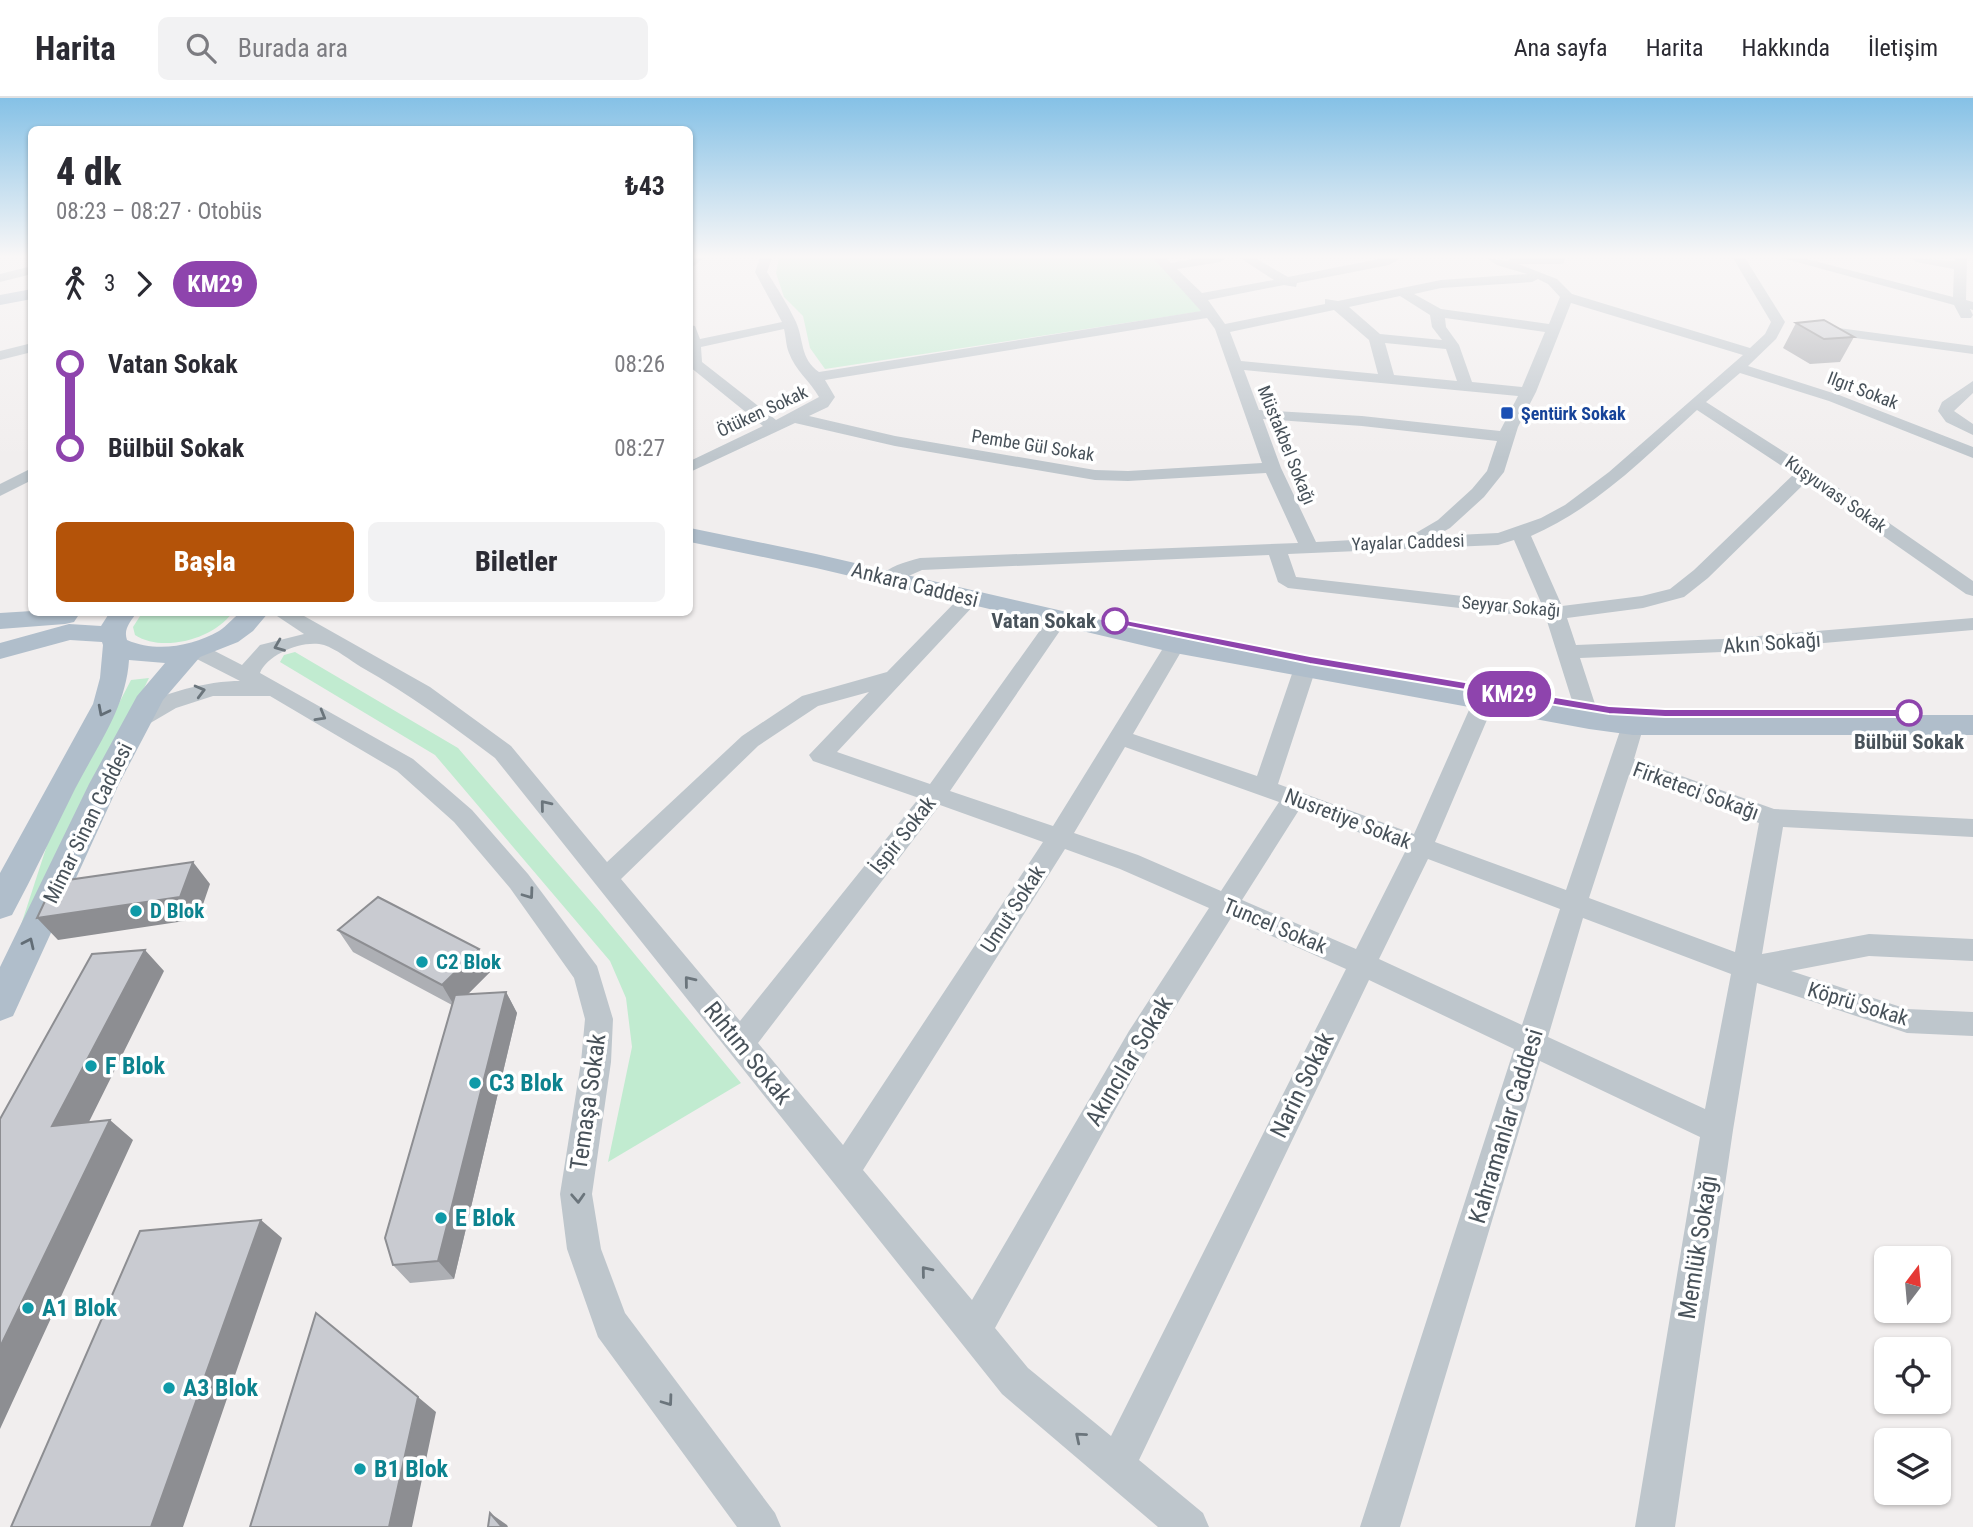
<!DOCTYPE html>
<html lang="tr">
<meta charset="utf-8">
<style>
body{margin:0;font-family:"Roboto Condensed",sans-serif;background:#f2f2f3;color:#2b2b33;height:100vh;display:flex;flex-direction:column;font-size:26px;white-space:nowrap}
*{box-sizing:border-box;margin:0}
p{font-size:23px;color:#7c7c81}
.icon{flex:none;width:38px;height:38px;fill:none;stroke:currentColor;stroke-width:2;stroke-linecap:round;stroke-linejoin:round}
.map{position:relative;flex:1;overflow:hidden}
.details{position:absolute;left:28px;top:28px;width:665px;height:490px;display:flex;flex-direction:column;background:#fff;border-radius:10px;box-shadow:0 2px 5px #0004}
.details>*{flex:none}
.badge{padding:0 14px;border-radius:23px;font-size:24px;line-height:46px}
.needle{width:46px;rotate:16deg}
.fabs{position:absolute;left:1874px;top:1148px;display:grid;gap:14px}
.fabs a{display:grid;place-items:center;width:77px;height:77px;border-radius:10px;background:#fff;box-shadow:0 2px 5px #0004;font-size:35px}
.map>.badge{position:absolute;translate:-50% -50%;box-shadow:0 0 0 4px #fff}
.legs{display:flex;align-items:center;gap:10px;height:77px;padding:0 28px;font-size:23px}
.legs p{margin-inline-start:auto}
.summary{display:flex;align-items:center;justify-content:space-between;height:119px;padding:0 28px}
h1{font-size:38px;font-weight:800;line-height:52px}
.primary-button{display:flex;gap:14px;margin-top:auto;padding:14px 28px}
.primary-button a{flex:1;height:80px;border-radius:10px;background:#b45309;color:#fff;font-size:28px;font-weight:800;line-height:80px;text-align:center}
.primary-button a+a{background:#f2f2f3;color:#2b2b33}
ul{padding:0 28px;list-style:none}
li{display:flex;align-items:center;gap:24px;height:84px;font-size:26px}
li i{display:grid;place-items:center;width:10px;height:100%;margin:0 9px;background:currentColor}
li i::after{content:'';width:18px;height:18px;margin:-9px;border:5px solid;border-radius:50%;background:#fff}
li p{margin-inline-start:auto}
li:first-child i{background:linear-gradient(#0000 50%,currentColor 0)}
li:last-child i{background:linear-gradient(currentColor 50%,#0000 0)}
header{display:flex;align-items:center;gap:42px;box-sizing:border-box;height:98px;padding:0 35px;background:#fff;border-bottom:2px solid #e1e1e2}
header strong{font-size:33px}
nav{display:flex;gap:38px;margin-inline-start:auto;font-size:24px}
.search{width:490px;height:63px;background:#f2f2f3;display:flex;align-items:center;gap:18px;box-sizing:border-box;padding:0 24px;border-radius:10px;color:#7c7c81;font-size:26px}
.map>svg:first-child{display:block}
</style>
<header>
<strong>Harita</strong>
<div class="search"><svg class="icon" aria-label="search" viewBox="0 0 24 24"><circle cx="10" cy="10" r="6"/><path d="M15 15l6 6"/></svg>Burada ara</div>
<nav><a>Ana sayfa</a><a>Harita</a><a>Hakkında</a><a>İletişim</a></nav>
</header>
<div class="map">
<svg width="1973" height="1429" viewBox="0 0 1973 1429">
<rect width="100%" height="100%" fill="#f1eeee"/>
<path fill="#c1ebd0" d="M779 160H1155L1203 213 825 271 810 250 803 218 784 199 776 175Z
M142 515V514L232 515C213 541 163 555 135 537L133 529Z
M295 554 458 650 599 813 741 985 608 1064 632 949 626 900 610 863 435 657 280 564 284 557Z
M149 580 28 827H21L50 738 131 582Z"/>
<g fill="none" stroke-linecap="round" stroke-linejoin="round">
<path fill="#bec6cc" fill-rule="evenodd" d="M690 160H703L690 171Z
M760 160H772L767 174C777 190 788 207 796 224 804 242 800 261 819 274L1201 213 1153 160H1166L1171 165 1198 160H1226L1220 164 1177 171 1202 195 1274 182 1240 160H1255L1288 179 1384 160H1401L1389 167 1297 185 1296 189 1284 187 1208 202 1225 226 1325 206V201L1338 203 1441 182 1527 176 1497 167 1486 160 1509 163 1510 160H1565L1564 165 1560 166H1518L1557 181 1572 196 1750 250 1765 236 1771 224 1733 160H1745L1785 224 1776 241 1748 268 1839 297 1973 349V360L1829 303 1740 275 1706 304 1811 371 1973 483V498L1966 496 1806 384 1708 480 1684 499 1643 510 1567 520 1576 547 1722 541 1973 520V532L1722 554 1580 560 1596 609 1593 614 1585 616 1577 614 1574 609 1546 520 1288 490 1278 484 1269 457 922 472 895 484H881L878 480C889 468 905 464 920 460L1298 445 1266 375 1128 383 1095 382 895 348 795 325 690 374V363L763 328 690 269V227L695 228 700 241 782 224 755 174ZM1538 181 1548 186 1560 199 1549 226 1441 211 1414 196 1441 190 1532 184ZM1400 198 1430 217 1432 229 1442 242 1380 236 1349 209ZM1571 205 1743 257 1609 374 1565 407 1541 420 1498 435 1436 438 1450 430 1484 399 1504 374 1518 329 1536 294ZM1334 212 1369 242 1378 276 1241 263 1230 234ZM1207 220 1215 231 1262 365 1128 373 1095 372 895 338 809 318 828 309 835 299 825 282ZM1445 220 1545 234 1522 289 1472 284 1459 247 1446 229ZM784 231C786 239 786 248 789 255 795 272 810 283 819 299L776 322 702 264 701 249ZM1385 245 1446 251 1457 283 1394 277ZM1244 272 1518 298 1500 333 1362 318 1259 312ZM1697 312 1794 376 1694 472 1670 491 1642 498 1562 508 1531 438C1596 410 1645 359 1697 312ZM1263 321 1362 328 1497 343 1487 373 1472 391 1438 422 1409 439 1316 444 1281 370ZM1514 442 1542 507 1296 479 1288 456 1498 447Z
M1782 160H1803L1953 199 1954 171 1916 164 1910 160 1955 163V160H1967L1966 202 1973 204V212L1970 211 1973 217 1971 220H1961L1954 207Z
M32 168V176L0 184V176Z
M1816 227 1973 248V256L1811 234 1809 231Z
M32 245V254L0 262V253Z
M1973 283V295L1954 313 1973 326V337L1946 324 1938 313 1942 304Z
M32 370V382L0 398V386Z
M969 495 976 497 979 501 976 505 837 654 930 686 1051 517H1065L1068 521 950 693 1053 728 1165 547 1168 542H1182L1185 547 1133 636 1257 678 1294 570 1297 565H1313L1316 570 1278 686 1414 736 1473 603 1476 598H1492L1495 603 1435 744 1566 792 1622 627 1625 622 1633 619 1641 622 1644 627 1634 661 1774 711 1973 721V739L1783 729 1762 856 1869 836 1973 841V863L1869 858 1791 873 1907 911 1973 914V938L1907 935 1757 885 1733 1032 1675 1429H1635L1700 1039 1540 963 1400 1429H1360L1514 951 1369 882 1139 1362 1203 1415 1209 1429H1158L1002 1296 495 660C451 627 409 596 361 569 350 562 336 551 324 547 304 541 267 556 260 575L413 661 472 712 528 776 597 868 613 921 611 964 592 1096 601 1151 625 1215 775 1415 781 1429H737L598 1239 567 1151 560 1096 581 964 585 921 574 880 510 790 454 724 397 673 270 598H213L176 610 147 627 139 629 131 627 128 622C143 597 212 582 240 583L189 557 186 552 189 547H203L242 567 260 547 304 536 271 514H297L430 589 511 648 607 764 742 638 802 598 887 574 962 497ZM869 594 809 657 813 663 919 700 740 923 621 781 758 648 818 608ZM1125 649 1279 704 1221 793 1138 757 1074 735ZM1629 677 1759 725 1735 854 1589 800ZM940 707 1043 744 843 1047 758 945ZM1299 712 1406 752 1356 851 1242 802ZM1065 751 1120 771 1209 810 1129 933 972 1202 863 1072ZM1428 761 1560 811 1522 927 1379 861ZM1231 820 1346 871 1111 1338 1028 1270 995 1230 1149 951ZM1583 820 1731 876 1705 1011 1548 939Z"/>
<path fill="#b0becb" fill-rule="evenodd" d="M32 191V201L0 207V197Z
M690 430 816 456 1175 539 1589 611 1633 617H1973V637H1633L1589 631 1175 555 816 470 690 444Z
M32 513 76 514 78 518 74 524 65 526 0 531V515Z
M110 514H137C131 523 123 531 127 542 157 555 192 548 219 533 227 528 233 519 241 515 247 512 261 514 269 514L253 533 238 544 200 559 163 602 119 686 13 918 0 923V869L89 686 137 598 165 565 129 562C126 610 97 648 75 691 54 733 34 776 12 817L0 821V775L93 606 100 580 103 547 102 544 70 542 0 561V545L69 526 101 528Z"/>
</g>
<path fill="#adafb4" d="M1796 225 1854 239 1840 264 1810 266 1783 250Z
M338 832 479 851 491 873 467 897 506 894 517 915 454 1181 410 1185 393 1167 452 907 353 854Z"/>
<path fill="#8d8e92" d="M193 764 210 786 198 821 58 842 37 820Z
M479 851 491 873 455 909 442 887Z
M145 852 164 873 77 1048 52 1028Z
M506 894 517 915 454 1181 438 1163Z
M110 1022 133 1042 0 1331V1249Z
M261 1122 282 1140 183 1429H151Z
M418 1299 436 1314 412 1429H389Z
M490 1415 507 1427 508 1429H502Z"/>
<path fill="#c9cbd1" stroke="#8d8e92" stroke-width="2" d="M1824 222 1854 239 1824 241 1796 225Z
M193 764 180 799 37 820 54 784Z
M378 799 479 851 442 887 338 832Z
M145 852 52 1028 110 1022 0 1249V1021L92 856Z
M506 894 438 1163 393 1167 385 1140 455 897Z
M261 1122 151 1429H11L140 1133Z
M316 1215 418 1299 389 1429H250Z
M490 1415 502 1429H488Z"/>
<defs><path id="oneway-chevron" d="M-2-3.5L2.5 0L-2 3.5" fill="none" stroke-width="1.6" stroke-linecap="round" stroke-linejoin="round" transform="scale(1.75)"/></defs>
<g stroke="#6b757c">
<use href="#oneway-chevron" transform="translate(279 548) rotate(158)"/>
<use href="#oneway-chevron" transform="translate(200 593) rotate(-15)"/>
<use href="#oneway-chevron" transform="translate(321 618) rotate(30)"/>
<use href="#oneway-chevron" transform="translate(545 707) rotate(-129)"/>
<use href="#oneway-chevron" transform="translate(529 796) rotate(54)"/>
<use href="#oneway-chevron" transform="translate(689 883) rotate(-129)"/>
<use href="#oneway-chevron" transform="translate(578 1100) rotate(87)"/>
<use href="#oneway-chevron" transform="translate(926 1173) rotate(-129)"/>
<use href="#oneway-chevron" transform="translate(668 1303) rotate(54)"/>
<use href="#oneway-chevron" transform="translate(1080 1339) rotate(-140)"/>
</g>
<g stroke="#626d76">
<use href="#oneway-chevron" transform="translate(103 613) rotate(117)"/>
<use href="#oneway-chevron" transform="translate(29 845) rotate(-65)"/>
</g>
<linearGradient id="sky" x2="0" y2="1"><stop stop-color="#85c1e6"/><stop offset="0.44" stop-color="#f9f7f7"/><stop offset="1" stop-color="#f9f7f7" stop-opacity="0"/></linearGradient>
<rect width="1973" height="360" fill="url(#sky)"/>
<path fill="#8e44ad" stroke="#fff" stroke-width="2" d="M1115 520 1310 558 1609 608 1665 611H1909L1915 615 1909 619H1665L1609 616 1310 566 1111 525V521Z"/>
<rect fill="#1a4fb4" stroke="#fff" stroke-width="2.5" x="1500" y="308" width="14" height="14" rx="3.5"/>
<g fill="#fff" stroke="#8e44ad" stroke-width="3.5">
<circle cx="1115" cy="523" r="12"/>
<circle cx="1909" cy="615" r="12"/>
</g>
<g fill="#0f9aa8" stroke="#fff" stroke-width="2.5">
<circle cx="136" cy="813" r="7"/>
<circle cx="422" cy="864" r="7"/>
<circle cx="91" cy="968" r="7"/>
<circle cx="475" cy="985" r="7"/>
<circle cx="441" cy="1120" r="7"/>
<circle cx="28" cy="1210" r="7"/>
<circle cx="169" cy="1290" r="7"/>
<circle cx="360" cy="1371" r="7"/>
</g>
<g text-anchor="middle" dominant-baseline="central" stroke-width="7" stroke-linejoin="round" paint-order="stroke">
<g font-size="18" fill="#48525a" stroke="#fff">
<text transform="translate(1863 292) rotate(21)">Ilgıt Sokak</text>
<text transform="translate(762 313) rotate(-25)">Ötüken Sokak</text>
<text transform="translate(1033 347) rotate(9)">Pembe Gül Sokak</text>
<text transform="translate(1287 347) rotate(68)">Müstakbel Sokağı</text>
<text transform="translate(1836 396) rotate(35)">Kuşyuvası Sokak</text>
<text transform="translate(1408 444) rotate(-2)">Yayalar Caddesi</text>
<text transform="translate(1511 508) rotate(5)">Seyyar Sokağı</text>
</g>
<g font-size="18" font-weight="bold" fill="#164399" stroke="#fff" text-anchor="start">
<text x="1521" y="315">Şentürk Sokak</text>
</g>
<g font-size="21" fill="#48525a" stroke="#fff">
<text transform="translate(915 487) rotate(14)">Ankara Caddesi</text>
<text transform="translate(1772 545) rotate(-4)">Akın Sokağı</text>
<text transform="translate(1696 693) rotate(20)">Firketeci Sokağı</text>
<text transform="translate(1348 721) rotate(21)">Nusretiye Sokak</text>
<text transform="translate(88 725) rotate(-64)">Mimar Sinan Caddesi</text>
<text transform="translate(903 737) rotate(-52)">İspir Sokak</text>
<text transform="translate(1013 811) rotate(-57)">Umut Sokak</text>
<text transform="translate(1275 828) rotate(23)">Tuncel Sokak</text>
<text transform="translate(1858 906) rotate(17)">Köprü Sokak</text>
</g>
<g font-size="21" font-weight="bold" fill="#48525a" stroke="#fff" text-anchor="end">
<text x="1096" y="523">Vatan Sokak</text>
<text x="1909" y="644" text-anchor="middle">Bülbül Sokak</text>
</g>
<g font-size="21" font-weight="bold" fill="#0d838f" stroke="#fff" text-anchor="start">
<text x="150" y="813">D Blok</text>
<text x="436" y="864">C2 Blok</text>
</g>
<g font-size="24" fill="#48525a" stroke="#fff">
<text transform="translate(748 955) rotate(51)">Rıhtım Sokak</text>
<text transform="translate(1129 963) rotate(-59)">Akıncılar Sokak</text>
<text transform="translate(1302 987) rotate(-64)">Narin Sokak</text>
<text transform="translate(588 1004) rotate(-82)">Temaşa Sokak</text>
<text transform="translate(1506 1028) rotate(-73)">Kahramanlar Caddesi</text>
<text transform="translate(1698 1149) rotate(-81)">Memlük Sokağı</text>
</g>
<g font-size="24" font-weight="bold" fill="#0d838f" stroke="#fff" text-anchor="start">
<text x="105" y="968">F Blok</text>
<text x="489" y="985">C3 Blok</text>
<text x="455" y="1120">E Blok</text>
<text x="42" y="1210">A1 Blok</text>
<text x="183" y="1290">A3 Blok</text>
<text x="374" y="1371">B1 Blok</text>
</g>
</g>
</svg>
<div class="fabs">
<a><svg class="needle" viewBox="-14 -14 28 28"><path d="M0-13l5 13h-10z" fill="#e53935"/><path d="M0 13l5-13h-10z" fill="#7c7c81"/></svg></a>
<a><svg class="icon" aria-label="locate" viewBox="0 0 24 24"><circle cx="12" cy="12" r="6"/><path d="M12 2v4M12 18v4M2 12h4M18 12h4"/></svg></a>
<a><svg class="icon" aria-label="layers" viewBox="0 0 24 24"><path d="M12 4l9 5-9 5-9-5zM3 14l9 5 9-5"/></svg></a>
</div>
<b class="badge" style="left:1509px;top:596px;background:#8e44ad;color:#fff">KM29</b>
<section class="details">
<div class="summary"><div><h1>4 dk</h1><p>08:23 – 08:27 · Otobüs</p></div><b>₺43</b></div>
<div class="legs"><svg class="icon" aria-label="walk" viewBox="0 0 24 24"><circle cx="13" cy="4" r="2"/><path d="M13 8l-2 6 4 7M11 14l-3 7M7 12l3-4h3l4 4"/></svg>3<svg class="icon" aria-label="forward" viewBox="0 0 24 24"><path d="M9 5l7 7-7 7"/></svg><b class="badge" style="background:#8e44ad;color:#fff">KM29</b></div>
<ul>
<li><i style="color:#8e44ad"></i><b>Vatan Sokak</b><p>08:26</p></li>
<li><i style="color:#8e44ad"></i><b>Bülbül Sokak</b><p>08:27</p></li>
</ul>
<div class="primary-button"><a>Başla</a><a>Biletler</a></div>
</section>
</div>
